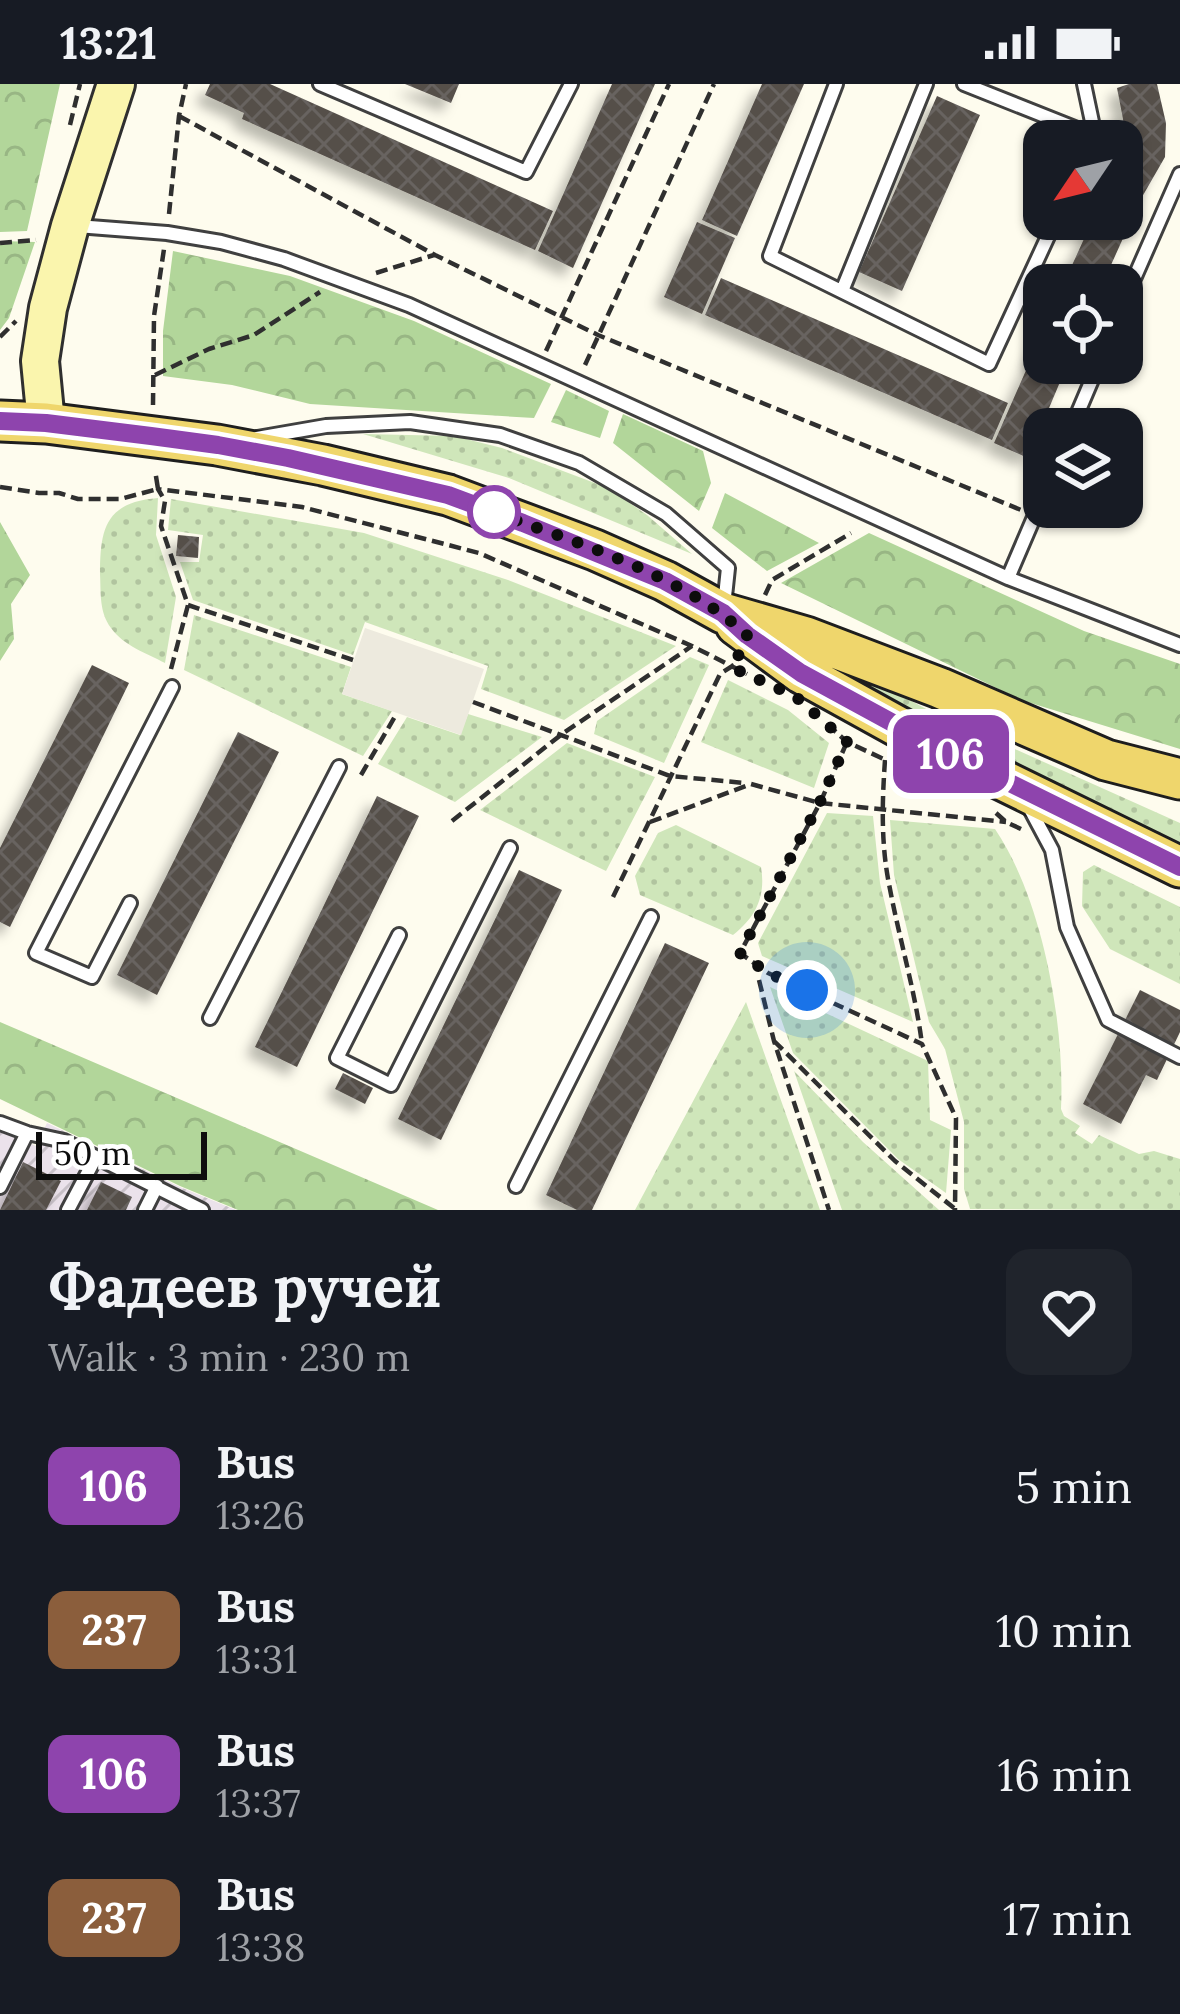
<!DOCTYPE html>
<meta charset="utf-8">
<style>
body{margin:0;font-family:Lora,serif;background:#20242c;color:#f1f3f6;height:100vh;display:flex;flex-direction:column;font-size:45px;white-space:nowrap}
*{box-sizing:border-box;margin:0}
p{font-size:39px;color:#9ea1a6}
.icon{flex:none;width:66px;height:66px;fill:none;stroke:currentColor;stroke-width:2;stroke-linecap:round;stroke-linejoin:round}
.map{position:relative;height:1126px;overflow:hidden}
.details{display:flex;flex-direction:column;background:#171b24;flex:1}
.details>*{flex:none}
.badge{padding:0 24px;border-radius:18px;font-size:42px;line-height:78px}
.needle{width:78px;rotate:235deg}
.controls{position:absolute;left:1023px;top:36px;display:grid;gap:24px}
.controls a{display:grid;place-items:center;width:120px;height:120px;border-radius:24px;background:#171b24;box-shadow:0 3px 9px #0004;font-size:60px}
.scale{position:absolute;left:36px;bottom:30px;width:171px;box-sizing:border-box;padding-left:12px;border:6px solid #0d0d0d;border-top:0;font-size:33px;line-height:42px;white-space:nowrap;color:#0d0d0d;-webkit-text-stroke:9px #fff;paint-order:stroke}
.you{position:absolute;width:60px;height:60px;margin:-30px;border:9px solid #fff;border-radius:50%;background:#1a73e8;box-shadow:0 0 0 18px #1a73e833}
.map>.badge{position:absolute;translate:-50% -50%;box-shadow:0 0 0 6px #fff}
.round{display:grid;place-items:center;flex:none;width:126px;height:126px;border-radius:24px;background:#20242c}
.overview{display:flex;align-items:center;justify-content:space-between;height:204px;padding:0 48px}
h1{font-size:57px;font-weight:800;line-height:90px}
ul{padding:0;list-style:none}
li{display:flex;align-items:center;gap:36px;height:144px;padding:0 48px}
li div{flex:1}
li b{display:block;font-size:45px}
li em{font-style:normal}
li .badge{min-width:132px;font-weight:700;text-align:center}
.status{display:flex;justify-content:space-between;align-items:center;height:84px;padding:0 60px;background:#171b24;direction:ltr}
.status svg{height:33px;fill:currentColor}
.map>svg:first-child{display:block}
</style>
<div class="status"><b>13:21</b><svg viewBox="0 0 49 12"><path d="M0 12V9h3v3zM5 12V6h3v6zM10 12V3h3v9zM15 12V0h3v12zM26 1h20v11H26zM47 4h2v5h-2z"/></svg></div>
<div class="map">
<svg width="1180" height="1126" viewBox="0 0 1180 1126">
<defs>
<pattern id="industrial-furrows" width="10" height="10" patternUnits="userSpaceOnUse" patternTransform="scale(3)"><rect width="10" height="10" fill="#ebe2eb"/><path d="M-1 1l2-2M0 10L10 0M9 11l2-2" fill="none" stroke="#c8c1c8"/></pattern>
<pattern id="grass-dots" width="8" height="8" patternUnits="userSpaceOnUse" patternTransform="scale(3)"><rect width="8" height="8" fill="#cfe6ba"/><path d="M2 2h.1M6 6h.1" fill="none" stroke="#b1c49f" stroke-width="1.8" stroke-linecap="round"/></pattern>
<pattern id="forest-crowns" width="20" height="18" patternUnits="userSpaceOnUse" patternTransform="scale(3)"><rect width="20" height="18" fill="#b2d69a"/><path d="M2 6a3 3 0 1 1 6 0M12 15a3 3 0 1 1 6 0" fill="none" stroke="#98b684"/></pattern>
<pattern id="building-cross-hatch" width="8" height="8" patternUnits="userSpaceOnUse" patternTransform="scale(3)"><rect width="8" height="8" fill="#554f4a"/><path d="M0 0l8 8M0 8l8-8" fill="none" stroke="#686460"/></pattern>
<filter id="shadow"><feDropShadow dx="-9" dy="9" stdDeviation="6" flood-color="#0004"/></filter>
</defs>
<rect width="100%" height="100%" fill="#fefcee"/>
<path fill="url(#industrial-furrows)" d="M47 1039 180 1103 236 1126H0V1046L36 1062Z"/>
<path fill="url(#grass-dots)" d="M363 350 454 352 502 364 608 404 647 431 692 470 509 394Z
M158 414 156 451 176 513 165 579C146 569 124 562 111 544 99 528 101 509 100 490 100 444 106 418 158 414Z
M171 415 364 449 508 496 676 562 564 636 481 605 488 582 365 538 353 571 193 516 180 478H199L203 451 168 446Z
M194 531 351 583 342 610 392 627 363 672 184 586Z
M774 553 878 599 930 627 1180 739V763L872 614Z
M690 573 709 581 664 679 594 650 597 637Z
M728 596 788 626 829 659 814 704 701 658Z
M468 630 542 653 455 718 378 680 407 633 460 651Z
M567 659 655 693 606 787 480 726Z
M827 729 873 732 880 799 913 938 762 872 758 859Z
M890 736 995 745C1043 816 1065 940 1061 1025L1064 1032 1080 1042 1075 1049 1092 1060 1099 1051 1139 1070 1154 1067 1180 1075V1126L970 1125 964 1105V1038L945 965 929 938 894 791Z
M676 741 761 783C766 812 756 833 733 851L640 811 635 792 658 749Z
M1094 781 1180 823V900L1110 865 1082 822 1083 788Z
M770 903 928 977 930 1036 951 1046 946 1109 898 1075 793 969Z
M746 918 820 1126H635Z
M794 987 863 1058 939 1126H842Z"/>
<path fill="url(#forest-crowns)" d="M0 0H60L27 147 0 148Z
M0 157 35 158 9 234 0 246Z
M173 167 290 192 414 237 551 300 534 334 310 320 232 301 163 292V247Z
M566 306 609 327 600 354 551 338Z
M623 330 703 367 711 399 699 427 613 359Z
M725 409 819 459 767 487 712 444Z
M0 438 30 491 11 520 14 555 0 577Z
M869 449 1084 547 1180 580V665L1021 616 781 499Z
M0 938 438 1126H238L180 1102 0 1015Z"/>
<path fill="#edeade" d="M365 544 484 585 461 651 342 610Z"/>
<path fill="url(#building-cross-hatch)" filter="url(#shadow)" d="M210 0H270L553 127 535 166 242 35 244 29 205 11Z
M405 0H459L451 19Z
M612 0H655L573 184 538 167Z
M762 0H804L737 152 702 136Z
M1129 0H1157L1166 39 1165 73 1138 120 1126 114 1138 121 1102 201H1063L1093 135H1122V68L1127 56 1117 4Z
M937 12 980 31 902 207 859 188Z
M697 138 735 154 702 230 664 213Z
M721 194 1008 319 992 356 705 231Z
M1044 244V279H1068L1028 374 994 359 1027 284 1050 292 1027 282Z
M178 451 199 453 198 474 176 472Z
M92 581 129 599 10 843 0 838V764Z
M238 648 279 668 157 911 117 891Z
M377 712 419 732 297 983 255 963Z
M519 786 562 806 441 1056 398 1035Z
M665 859 709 879 592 1126H577L546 1111Z
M1140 906 1180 926V948L1157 996 1146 991 1121 1040 1083 1020Z
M343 989 373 1004 365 1020 335 1005Z
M23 1078 61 1097 46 1126H0Z
M101 1098 132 1113 126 1126H87Z"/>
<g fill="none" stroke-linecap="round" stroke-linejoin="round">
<g stroke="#404040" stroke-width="18">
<path id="service" d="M320 0 526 88 571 0
M836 0 770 172 989 280 1056 135
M964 0 1095 52
M1084 0 1095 52 1093 57
M77 142 167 149 221 158 284 175 409 221 1008 494 1180 561
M842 207 926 0
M1122 222 1180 90
M1071 345 1099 279
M257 354 326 342 410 338 500 351 579 379 666 430 728 484 724 522
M1008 494 1044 410
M1029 723 1052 766 1067 843 1108 936 1180 973
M130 819 92 893 36 869 172 603
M399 851 337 974 391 1001 510 764
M210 934 339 683
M0 1039 27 1049 64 1057 202 1126
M516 1102 651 833
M0 1103 27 1049
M68 1126 96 1073
M145 1126 157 1102"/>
</g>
<g stroke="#2f2f2f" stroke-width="42">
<path id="secondary" d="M46 339 40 277 48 224 70 142 116 0"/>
</g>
<g stroke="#1e1e1e" stroke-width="45">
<path id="primary" d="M0 337 46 339 217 361 323 381 448 411 595 466 665 497 723 529 806 553 940 604 1106 676 1180 695
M736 541 801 589 935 663 1180 783"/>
</g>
<path stroke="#2f2f2f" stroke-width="4.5" stroke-dasharray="12 6" stroke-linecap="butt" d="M179 32 435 171 598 251 1021 426
M70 41 80 0
M169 130 179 32 186 0
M0 159 36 156
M376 189 434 171
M0 253 16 237
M546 267 669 0
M585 281 714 0
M155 291 209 265 254 251 320 208
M153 321 154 232 164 165
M0 403 39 409H59L78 415H120L158 405 155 386
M765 511 772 496 851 449
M353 576 188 521 161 442 165 417 158 405 302 423 479 469 692 562 747 590
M171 585 188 521
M473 618 670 692 745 699
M827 640 847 658 916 690
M847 658 820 719 740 869 768 889 922 960 956 1034 955 1126
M885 676C882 718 881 760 889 800 899 854 915 906 922 960
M361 691 397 629
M996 729 1006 738 1021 745
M452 737 562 650 692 562
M650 738 751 700 820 719 1006 738
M613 813 720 590 734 581
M759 896 774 957 829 1126
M774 957 895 1077 954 1124"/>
<use href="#service" stroke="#fff" stroke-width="12"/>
<use href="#secondary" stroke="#faf5ad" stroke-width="36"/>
<use href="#primary" stroke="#efd66c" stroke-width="39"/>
</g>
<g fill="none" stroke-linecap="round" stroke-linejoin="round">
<g stroke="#fff" stroke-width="27">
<path id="line" d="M0 337 46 339 151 352 218 361 288 374 448 411 523 439 665 497 723 529 747 551 801 589 935 662 1180 783"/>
</g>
<use href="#line" stroke="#8e44ad" stroke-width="18"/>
<path stroke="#0d0d0d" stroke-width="12" stroke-dasharray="0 21.6" d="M494 428 485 425C569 456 682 490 747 551L733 584 795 612 847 658 820 718 740 869 768 889 807 906"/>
</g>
<circle fill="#fff" stroke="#8e44ad" stroke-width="6" cx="494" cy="428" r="24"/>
</svg>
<div class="controls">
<a><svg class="needle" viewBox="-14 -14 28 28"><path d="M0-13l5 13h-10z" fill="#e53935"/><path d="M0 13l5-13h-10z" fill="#9ea1a6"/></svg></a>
<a><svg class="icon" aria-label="locate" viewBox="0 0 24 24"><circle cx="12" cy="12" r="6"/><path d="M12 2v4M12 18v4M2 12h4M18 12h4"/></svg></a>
<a><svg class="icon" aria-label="layers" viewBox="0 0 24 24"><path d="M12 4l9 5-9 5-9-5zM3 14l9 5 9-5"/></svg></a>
</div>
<div class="scale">50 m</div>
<div class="you" style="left:807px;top:906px"></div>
<b class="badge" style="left:951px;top:670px;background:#8e44ad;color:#fff">106</b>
</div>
<section class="details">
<div class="overview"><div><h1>Фадеев ручей</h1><p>Walk · 3 min · 230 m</p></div><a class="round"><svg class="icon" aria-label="heart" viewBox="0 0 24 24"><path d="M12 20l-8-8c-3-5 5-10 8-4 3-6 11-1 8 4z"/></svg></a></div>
<ul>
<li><span class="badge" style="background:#8e44ad;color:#fff">106</span><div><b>Bus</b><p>13:26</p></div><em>5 min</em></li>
<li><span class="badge" style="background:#8b5e3c;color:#fff">237</span><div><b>Bus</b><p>13:31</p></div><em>10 min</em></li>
<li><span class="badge" style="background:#8e44ad;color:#fff">106</span><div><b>Bus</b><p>13:37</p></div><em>16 min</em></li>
<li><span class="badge" style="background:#8b5e3c;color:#fff">237</span><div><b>Bus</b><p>13:38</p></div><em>17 min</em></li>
</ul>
</section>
